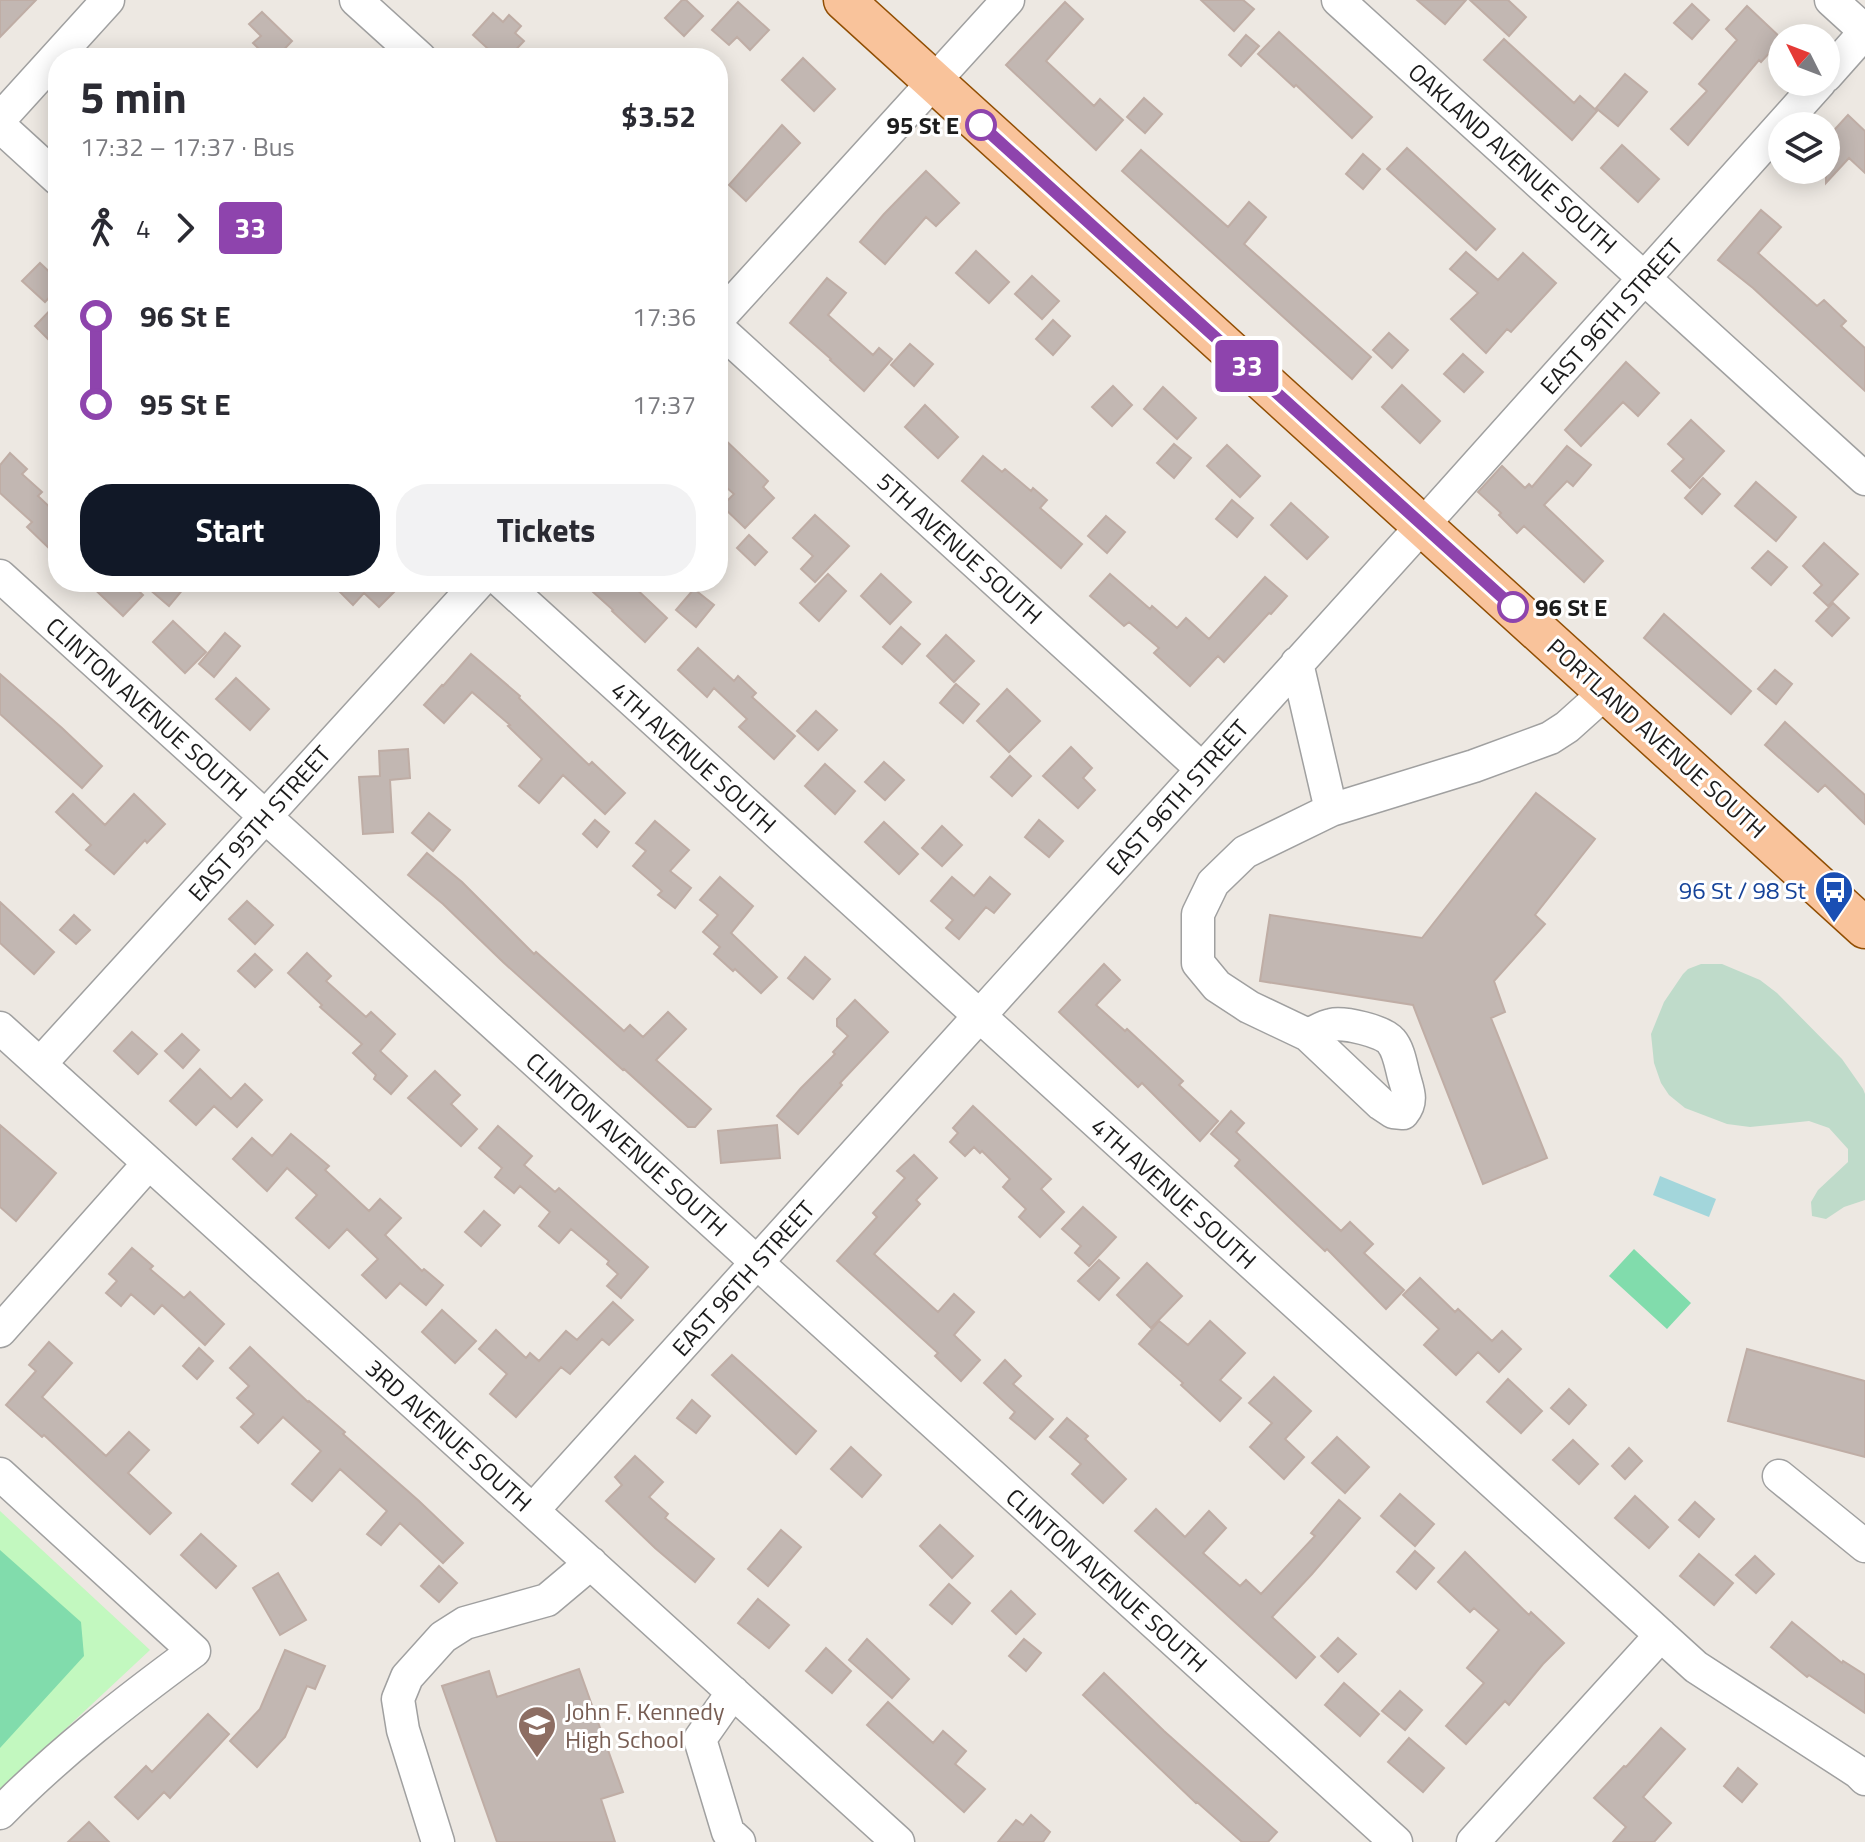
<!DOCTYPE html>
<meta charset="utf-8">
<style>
body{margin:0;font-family:"Titillium Web",sans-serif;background:#f2f2f3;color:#2b2b33;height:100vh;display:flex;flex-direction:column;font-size:30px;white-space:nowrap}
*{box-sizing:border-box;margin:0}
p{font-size:26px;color:#7c7c81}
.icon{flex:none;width:44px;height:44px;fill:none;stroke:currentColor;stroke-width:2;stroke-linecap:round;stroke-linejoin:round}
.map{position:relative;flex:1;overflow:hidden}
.side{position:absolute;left:48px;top:48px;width:680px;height:544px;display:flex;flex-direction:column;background:#fff;border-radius:32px;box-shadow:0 4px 20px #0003}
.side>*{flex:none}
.badge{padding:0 16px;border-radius:6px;font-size:28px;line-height:52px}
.needle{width:52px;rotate:312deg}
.controls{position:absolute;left:1768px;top:24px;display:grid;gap:16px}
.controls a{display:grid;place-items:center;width:72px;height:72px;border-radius:50%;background:#fff;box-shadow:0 4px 20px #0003;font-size:40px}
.map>.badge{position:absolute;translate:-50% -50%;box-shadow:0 0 0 4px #fff}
.legs{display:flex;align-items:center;gap:12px;height:88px;padding:0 32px;font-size:26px}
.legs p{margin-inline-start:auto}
.head{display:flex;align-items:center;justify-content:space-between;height:136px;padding:0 32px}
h1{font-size:44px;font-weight:700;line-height:60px}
.button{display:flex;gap:16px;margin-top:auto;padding:16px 32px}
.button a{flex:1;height:92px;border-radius:32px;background:#111827;color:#fff;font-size:32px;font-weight:700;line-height:92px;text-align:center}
.button a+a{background:#f2f2f3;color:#2b2b33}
ul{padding:0 32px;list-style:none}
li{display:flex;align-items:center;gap:28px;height:88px;font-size:30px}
li i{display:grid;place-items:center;width:12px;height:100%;margin:0 10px;background:currentColor}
li i::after{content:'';width:20px;height:20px;margin:-10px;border:6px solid;border-radius:50%;background:#fff}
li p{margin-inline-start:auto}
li:first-child i{background:linear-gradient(#0000 50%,currentColor 0)}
li:last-child i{background:linear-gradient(currentColor 50%,#0000 0)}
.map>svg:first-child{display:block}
</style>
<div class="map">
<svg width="1865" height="1842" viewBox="0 0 1865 1842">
<rect width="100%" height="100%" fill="#ede8e2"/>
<path fill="#bfdbca" d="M1701 964H1722L1760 980 1777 993 1842 1059 1863 1089 1865 1094V1200L1844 1207 1826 1219 1812 1216 1811 1202 1818 1190 1848 1162V1149L1829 1128 1809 1121 1750 1127 1727 1124 1685 1108 1669 1095 1661 1083 1654 1063 1651 1034 1664 1002 1683 974 1688 969Z"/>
<path fill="#c2f8bf" d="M0 1511 150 1650 0 1790Z"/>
<path fill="#81dcac" d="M1634 1249 1691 1303 1667 1329 1609 1276Z
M0 1550 81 1622 84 1656 0 1748Z"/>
<path fill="#a3d6db" d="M1660 1176 1716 1199 1709 1217 1653 1195Z"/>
<path fill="#c2b7b2" stroke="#bfada5" stroke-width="2" d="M0 0H36L0 37Z
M682 0H686L703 16 684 36 665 18Z
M1201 0H1243L1254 9 1234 31Z
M1417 0H1466L1445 24Z
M1470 0H1508L1526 17 1509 36Z
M738 2 769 30 750 50 737 37 729 45 712 30Z
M1065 2 1083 19 1046 61 1094 106 1100 99 1123 120 1096 150 1006 65Z
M1692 4 1709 20 1692 39 1674 23Z
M1747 6 1782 39 1761 62 1759 60 1688 145 1671 129 1707 91 1699 84 1737 40 1726 29Z
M262 12 292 41 276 58H268L253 43 261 36 249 24Z
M493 13 503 22 509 15 521 26 515 33 524 41 508 58H498L473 35Z
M1279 32 1372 117 1352 138 1296 85 1294 87 1258 54Z
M1246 35 1259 46 1241 66 1229 55Z
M1504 39 1574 103 1580 96 1597 111 1572 140 1484 60Z
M803 58 835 89 814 111 782 80Z
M1625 74 1647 92 1618 126 1596 108Z
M1144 98 1162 114 1145 133 1127 117Z
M1848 115 1865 131V173L1849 158 1826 183V139Z
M782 125 800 143 746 201 729 185Z
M1622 145 1659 179 1638 202 1601 168Z
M1407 148 1495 229 1476 250 1387 169Z
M1141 150 1228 227 1249 202 1266 217 1244 244 1371 357 1352 379 1122 171Z
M1363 154 1380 169 1363 189 1346 174Z
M926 171 959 203 936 226 926 217 885 264 860 242 884 214Z
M1761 210 1781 227 1758 253 1817 306 1824 300 1846 321 1841 326 1865 348V391L1753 288 1718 260Z
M976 251 1009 282 989 303 956 273Z
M1466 252 1498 280 1523 253 1556 283 1511 332 1507 329 1486 353 1451 319 1478 293 1450 269Z
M40 263 58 280V288L45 302 22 281Z
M1032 276 1059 301 1042 319 1015 294Z
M827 278 846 293 828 315 873 355 879 348 892 359 864 391 830 360 831 359 790 323Z
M58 302V328L48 339 35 326Z
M1053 320 1070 336 1053 355 1036 339Z
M1389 333 1408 350 1392 368 1373 350Z
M910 344 933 364 914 386 891 365Z
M1463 354 1483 372 1464 392 1444 374Z
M1626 362 1659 393 1638 416 1623 402 1581 446 1565 430Z
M1402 385 1440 421 1420 443 1382 407Z
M1113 386 1132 405 1112 426 1092 407Z
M1163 387 1196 418 1177 439 1144 409Z
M925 405 958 437 938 458 905 427Z
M1691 420 1724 451 1690 488 1672 471 1684 459 1668 444Z
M718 433 768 481 763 487 774 498 745 528 722 506 734 494 718 480Z
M1174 444 1191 458 1174 478 1157 463Z
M1227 445 1260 476 1240 497 1207 466Z
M1567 446 1591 465 1573 486 1567 481 1544 505 1603 561 1584 582 1524 526 1517 533 1499 515 1501 513 1478 492 1502 466 1525 488 1529 484 1532 487Z
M10 453 27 469 22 474 42 492 38 496 58 515V557L27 527 32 522 0 493V465Z
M983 456 1002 472 1005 469 1031 491 1033 488 1047 500 1040 508 1082 544 1061 568 962 481Z
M1703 478 1720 494 1702 514 1685 498Z
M1756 482 1796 517 1776 541 1735 506Z
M1232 500 1253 518 1237 537 1216 519Z
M1291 503 1328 537 1307 559 1271 525Z
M815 515 849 546 815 582 801 569 813 556 793 538Z
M1106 516 1125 532 1107 553 1088 536Z
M749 535 767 552 755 565 737 548Z
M1824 543 1858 574 1828 606 1814 593 1822 585 1803 566Z
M1768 551 1787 567 1771 585 1752 568Z
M828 574 846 591 819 621 800 603Z
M881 574 911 602 890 624 861 596Z
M1110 574 1150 609 1152 606 1177 628 1186 618 1209 639 1265 577 1287 596 1271 614 1269 613 1224 662 1218 656 1190 686 1154 653 1159 648 1129 622 1124 626 1090 596Z
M87 582H129L143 595 123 616Z
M141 582H189L169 606Z
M347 582H385L395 591 379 607 364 593 353 605 339 591Z
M582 582H629L667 618 645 642 612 611 613 610Z
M694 589 714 605 696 627 676 610Z
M1833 603 1849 618 1832 636 1816 621Z
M1664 614 1751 691 1731 714 1644 638Z
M173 621 206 652 185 673 153 642Z
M901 627 920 644 902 664 883 647Z
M225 633 240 646 214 677 199 664Z
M946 635 974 661 954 682 927 656Z
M698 648 734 681 738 676 756 693 752 697 795 736 774 759 739 727 747 719 714 688 707 697 678 670Z
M471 654 520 696 519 698 589 765 592 762 625 793 605 814 563 775 539 803 519 786 542 759 508 726 510 725 472 692 444 723 424 705 442 685 443 686Z
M1775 670 1792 684 1776 704 1758 689Z
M0 674 62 728 102 766 82 788 0 714Z
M236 678 269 709 250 730 216 699Z
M956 684 979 704 963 723 940 703Z
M1007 689 1040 721 1009 752 977 721Z
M816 711 837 730 818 750 797 731Z
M1785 722 1865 795V824L1825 785 1818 792 1765 745Z
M1071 747 1092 768 1083 778 1095 790 1078 808 1043 776Z
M408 749 410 778 390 780 393 832 363 834 359 777 380 776 379 751Z
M1010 756 1031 776 1012 796 991 777Z
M884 762 904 780 885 800 865 782Z
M825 764 855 791 835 814 805 786Z
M1536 793 1595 839 1535 915 1545 924 1494 981 1505 1012 1491 1018 1547 1158 1483 1184 1413 1005 1260 981 1270 915 1422 938Z
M73 794 105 825 134 794 165 824 147 843 145 840 114 874 86 850 91 845 56 812Z
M429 813 450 830 433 851 412 833Z
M595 820 609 832 597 847 583 834Z
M1039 820 1063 841 1049 857 1025 837Z
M655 821 689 850 670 871 691 888 675 908 658 895 662 891 633 866 646 851 636 843Z
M884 822 918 854 899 874 865 842Z
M942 826 962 845 942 866 922 848Z
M427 853 462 882 534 954 536 952 624 1031 630 1025 643 1037 668 1012 686 1029 656 1060 711 1109 695 1127H688L624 1069 623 1070 503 962 443 904 408 875Z
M720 877 753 906 731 933 777 977 761 993 735 969 733 971 714 954 720 947 703 932 718 915 700 900Z
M952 877 974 896 990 877 1010 894 994 913 986 907 959 939 946 928 953 920 931 901Z
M247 901 273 925 255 944 229 919Z
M0 902 54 952 34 974 0 943Z
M74 915 90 930 76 944 60 930Z
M307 953 331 976 326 981 366 1017 371 1012 395 1034 380 1051 407 1076 391 1094 374 1079 376 1075 353 1053 362 1044 320 1007 322 1005 288 973Z
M255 954 272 970 255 987 238 971Z
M805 957 830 979 813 999 788 978Z
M1104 964 1120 980 1096 1005 1125 1031 1127 1029 1183 1081 1179 1085 1218 1121 1200 1141 1142 1083 1138 1087 1059 1012Z
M855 1000 888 1032 840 1083 842 1085 798 1134 777 1116 801 1088 835 1054 833 1052 848 1036 837 1026V1019Z
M132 1032 157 1054 138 1074 114 1051Z
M182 1034 199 1050 183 1068 165 1051Z
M200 1069 231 1099 245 1084 262 1100 237 1127 214 1106 196 1125 170 1101Z
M435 1071 460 1095 451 1104 477 1129 461 1146 408 1098Z
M973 1106 1051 1179 1041 1189 1064 1212 1040 1237 1019 1217 1026 1209 1003 1187 1010 1179 982 1151 980 1153 974 1147 965 1156 950 1142 958 1133 953 1128Z
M1231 1111 1244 1123 1236 1132 1341 1231 1350 1222 1373 1244 1364 1253 1404 1290 1386 1309 1327 1249 1325 1251 1235 1166 1240 1160 1211 1134Z
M0 1125 56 1173 16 1221 0 1207Z
M777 1125 780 1158 721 1163 718 1131Z
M498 1126 532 1156 524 1165 555 1192 559 1188 648 1267 621 1298 607 1286 618 1274 607 1264 609 1261 571 1229 559 1243 539 1226 550 1212 520 1186 514 1193 495 1177 502 1168 479 1148Z
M291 1134 329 1166 325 1170 369 1211 380 1199 401 1218 385 1235 422 1271 424 1269 443 1285 426 1305 400 1283 386 1298 362 1275 378 1259 347 1229 329 1248 296 1218 317 1195 287 1168 267 1191 233 1159 252 1138 272 1156Z
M914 1155 937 1178 916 1200 920 1204 874 1254 938 1312 954 1294 974 1312 954 1335 980 1360 961 1381 935 1356 938 1353 837 1261 877 1217 873 1213 905 1178 897 1171Z
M1083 1207 1116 1237 1089 1266 1075 1253 1081 1246 1062 1229Z
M484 1211 500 1225 481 1246 465 1232Z
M132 1248 153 1266 150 1269 184 1298 190 1292 224 1324 205 1345 162 1305 154 1314 131 1294 121 1306 106 1293 117 1281 109 1274Z
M1099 1260 1119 1278 1099 1300 1078 1281Z
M1147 1263 1182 1296 1151 1328 1117 1295Z
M1420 1278 1455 1312 1458 1309 1492 1341 1502 1331 1521 1349 1499 1372 1478 1352 1456 1375 1424 1345 1439 1329 1403 1295Z
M613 1302 633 1320 609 1345 602 1339 570 1374 561 1367 516 1417 490 1394 507 1374 479 1349 496 1330 526 1358 530 1353 539 1361 566 1331 577 1340Z
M442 1310 476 1341 455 1363 422 1332Z
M1159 1321 1188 1345 1210 1321 1245 1353 1220 1380 1241 1398 1220 1421 1181 1385 1183 1383 1139 1344Z
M49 1342 72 1363 42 1397 106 1456 129 1432 149 1450 128 1473 171 1513 150 1534 44 1435 42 1437 6 1405 36 1371 29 1365Z
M250 1347 308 1402 309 1401 345 1432 343 1434 419 1501 463 1543 443 1563 400 1523 381 1545 367 1534 387 1511 340 1469 312 1501 292 1484 321 1451 283 1417 258 1443 241 1427 254 1414 237 1398 249 1386 230 1368Z
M199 1348 213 1361 197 1379 183 1366Z
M1747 1349 1865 1381V1457L1728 1421Z
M732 1355 816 1431 796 1454 712 1375Z
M1005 1360 1021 1376 1013 1384 1053 1419 1035 1439 1010 1418 1015 1412 984 1383Z
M1274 1377 1311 1411 1285 1439 1304 1457 1284 1479 1250 1447 1272 1423 1249 1403Z
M1508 1379 1542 1411 1521 1433 1487 1402Z
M1569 1389 1586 1405 1569 1424 1551 1408Z
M692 1400 710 1416 696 1433 677 1418Z
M1067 1418 1088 1436 1085 1439 1126 1479 1103 1503 1072 1474 1081 1464 1050 1437Z
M1337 1437 1369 1467 1345 1493 1312 1463Z
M1573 1440 1598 1464 1579 1484 1553 1460Z
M851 1447 881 1475 862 1497 831 1469Z
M1629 1448 1642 1461 1625 1479 1612 1466Z
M635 1456 663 1482 649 1497 668 1514 665 1518 714 1559 695 1582 655 1548 606 1501 622 1485 615 1477Z
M1400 1494 1434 1524 1415 1546 1381 1516Z
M1635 1496 1668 1527 1649 1548 1615 1518Z
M1339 1500 1360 1518 1312 1574 1272 1617 1315 1657 1296 1678 1135 1531 1156 1509 1185 1537 1209 1511 1226 1528 1203 1553 1240 1586 1246 1580 1261 1594 1315 1536 1311 1533Z
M1695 1502 1714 1519 1699 1537 1679 1520Z
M940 1525 973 1556 952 1578 920 1546Z
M781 1530 801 1547 768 1586 748 1569Z
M201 1534 236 1566 216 1588 181 1555Z
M1415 1551 1434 1568 1416 1589 1397 1572Z
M1465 1552 1529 1615 1531 1612 1564 1643 1543 1664 1509 1705 1505 1701 1466 1744 1446 1726 1484 1683 1467 1668 1499 1630 1474 1608 1470 1612 1438 1582Z
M1699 1554 1733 1583 1714 1605 1680 1576Z
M1755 1556 1774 1574 1756 1593 1736 1575Z
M439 1566 457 1583 439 1602 421 1586Z
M278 1573 306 1620 280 1635 253 1588Z
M949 1584 970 1603 952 1624 930 1605Z
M1011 1591 1035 1614 1016 1634 992 1611Z
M758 1599 789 1625 769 1648 738 1623Z
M1792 1622 1842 1663 1843 1661 1865 1675V1713L1809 1675 1807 1677 1771 1647Z
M1338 1638 1356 1654 1338 1672 1321 1656Z
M867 1639 909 1679 892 1698 849 1660Z
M1024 1639 1041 1653 1026 1671 1009 1656Z
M826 1648 851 1671 832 1693 806 1671Z
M285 1650 325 1666 315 1689 307 1686 285 1737 257 1767 230 1741 260 1709Z
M579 1669 623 1792 601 1799 615 1842H497L442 1686 489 1671 497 1697Z
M1104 1673 1164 1731 1277 1832 1268 1842H1242L1197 1802 1196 1803 1083 1695Z
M1344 1683 1379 1714 1360 1736 1325 1705Z
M1400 1691 1422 1710 1405 1730 1382 1711Z
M888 1702 933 1743 943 1731 966 1751 955 1764 985 1789 964 1812 867 1725Z
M208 1714 229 1734 170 1798 164 1792 138 1819 115 1797 146 1766 152 1772Z
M1661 1728 1685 1749 1643 1797 1671 1823 1654 1842H1613L1626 1827 1594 1798 1624 1766 1626 1767Z
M1409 1738 1444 1768 1423 1792 1388 1762Z
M1738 1768 1757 1784 1742 1802 1724 1786Z
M1031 1815 1050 1832 1043 1842H998L1016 1820 1023 1825Z
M89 1822 109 1842H68Z"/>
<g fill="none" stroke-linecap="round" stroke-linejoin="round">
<g stroke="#a0a0a0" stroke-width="35">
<path id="minor" d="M356 0 420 58
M1338 0 1865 479
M1831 0 1865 31
M1826 76 1865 32
M0 119 108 0
M0 126 58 179
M718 319 1008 0
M718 328 1202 769
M0 576 1396 1842
M502 582 1696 1667 1858 1772 1865 1779
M1297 663 1331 810
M0 1028 898 1842
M1308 1035C1315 1032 1324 1026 1331 1025 1344 1022 1383 1031 1391 1041 1399 1050 1401 1066 1404 1077 1408 1091 1413 1101 1403 1113L1393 1112 1381 1104 1308 1035 1249 1007 1217 986 1198 963V914L1213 883 1245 852 1331 810 1474 766 1550 738 1567 727 1606 692
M40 1064 479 582
M0 1331 149 1163
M0 1474 194 1651C126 1701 59 1753 0 1813
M1779 1476 1865 1546
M533 1510 1423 525 1820 82
M733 1692 700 1739 728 1832 739 1842
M438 1842 403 1730 398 1699 407 1677 443 1637 465 1623 547 1600 591 1563
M1473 1842 1661 1635"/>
</g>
<g stroke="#914e03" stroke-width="43">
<path id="major" d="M844 0 1865 928"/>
</g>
<use href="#minor" stroke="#fff" stroke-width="32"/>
<use href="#major" stroke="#f9c39b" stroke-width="40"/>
</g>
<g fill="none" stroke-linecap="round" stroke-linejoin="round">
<g stroke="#fff" stroke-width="18">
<path id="line-1" d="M981 125 1513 607"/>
</g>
<use href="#line-1" stroke="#8e44ad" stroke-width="12"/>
</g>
<defs>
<g id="bus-pin" transform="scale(2)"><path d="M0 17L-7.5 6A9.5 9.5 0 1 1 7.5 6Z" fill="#1a4fb4" stroke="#fff"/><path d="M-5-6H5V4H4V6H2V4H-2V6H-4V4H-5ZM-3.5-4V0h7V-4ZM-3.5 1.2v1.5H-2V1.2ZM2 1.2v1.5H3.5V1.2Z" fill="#fff"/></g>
<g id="school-pin" transform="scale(2)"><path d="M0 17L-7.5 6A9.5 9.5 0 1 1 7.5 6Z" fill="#8d6e63" stroke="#fff"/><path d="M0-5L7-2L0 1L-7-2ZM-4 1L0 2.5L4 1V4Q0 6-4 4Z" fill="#fff"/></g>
</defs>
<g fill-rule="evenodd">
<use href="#bus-pin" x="1834" y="890"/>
<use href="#school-pin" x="537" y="1725"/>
</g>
<g fill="#fff" stroke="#8e44ad" stroke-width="4">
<circle cx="981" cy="125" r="14"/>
<circle cx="1513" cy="607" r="14"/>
</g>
<g text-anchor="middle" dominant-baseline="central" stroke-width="6" stroke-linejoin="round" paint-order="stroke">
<g font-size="24" font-weight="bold" fill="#1c1c1c" stroke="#fff" text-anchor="end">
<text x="959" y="125">95 St E</text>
<text x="1535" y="607" text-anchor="start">96 St E</text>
</g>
<g font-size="24" fill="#1c1c1c" stroke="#fff">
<text transform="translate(1513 158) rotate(42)">OAKLAND AVENUE SOUTH</text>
<text transform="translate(1611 316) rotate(-48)">EAST 96TH STREET</text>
<text transform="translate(960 548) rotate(42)">5TH AVENUE SOUTH</text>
<text transform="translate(147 709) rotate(42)">CLINTON AVENUE SOUTH</text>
<text transform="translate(1657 738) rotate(42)">PORTLAND AVENUE SOUTH</text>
<text transform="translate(694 757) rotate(42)">4TH AVENUE SOUTH</text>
<text transform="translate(1177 797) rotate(-48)">EAST 96TH STREET</text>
<text transform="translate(259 823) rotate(-48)">EAST 95TH STREET</text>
<text transform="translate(627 1144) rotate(42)">CLINTON AVENUE SOUTH</text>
<text transform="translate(1174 1193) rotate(42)">4TH AVENUE SOUTH</text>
<text transform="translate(743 1278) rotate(-48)">EAST 96TH STREET</text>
<text transform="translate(449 1435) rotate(42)">3RD AVENUE SOUTH</text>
<text transform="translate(1107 1580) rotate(42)">CLINTON AVENUE SOUTH</text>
</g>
<g font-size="24" fill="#164399" stroke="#fff" text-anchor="end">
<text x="1806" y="890">96 St / 98 St</text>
</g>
<g font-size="24" fill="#785e54" stroke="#fff" text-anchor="start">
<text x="565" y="1711">John F. Kennedy<tspan x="565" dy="28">High School</tspan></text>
</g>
</g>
</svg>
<div class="controls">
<a><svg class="needle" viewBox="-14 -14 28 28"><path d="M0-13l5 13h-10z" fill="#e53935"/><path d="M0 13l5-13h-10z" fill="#7c7c81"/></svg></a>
<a><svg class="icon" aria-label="layers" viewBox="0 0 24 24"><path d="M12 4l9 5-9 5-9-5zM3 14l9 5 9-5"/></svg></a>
</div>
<b class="badge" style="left:1247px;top:366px;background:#8e44ad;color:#fff">33</b>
<section class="side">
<div class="head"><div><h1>5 min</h1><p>17:32 – 17:37 · Bus</p></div><b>$3.52</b></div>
<div class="legs"><svg class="icon" aria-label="walk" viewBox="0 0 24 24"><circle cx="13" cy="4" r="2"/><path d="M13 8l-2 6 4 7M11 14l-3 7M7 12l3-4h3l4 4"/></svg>4<svg class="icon" aria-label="forward" viewBox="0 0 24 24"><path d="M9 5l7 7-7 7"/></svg><b class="badge" style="background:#8e44ad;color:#fff">33</b></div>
<ul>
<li><i style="color:#8e44ad"></i><b>96 St E</b><p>17:36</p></li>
<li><i style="color:#8e44ad"></i><b>95 St E</b><p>17:37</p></li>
</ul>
<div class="button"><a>Start</a><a>Tickets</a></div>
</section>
</div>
